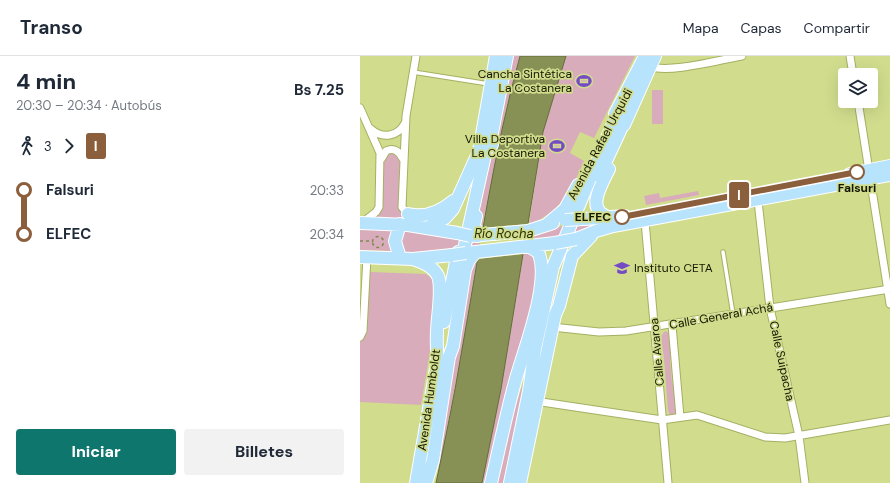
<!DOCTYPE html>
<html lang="es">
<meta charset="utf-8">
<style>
body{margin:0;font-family:"DM Sans",sans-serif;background:#f2f2f3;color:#1f2937;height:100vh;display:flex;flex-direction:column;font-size:15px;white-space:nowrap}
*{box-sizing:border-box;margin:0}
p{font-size:13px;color:#747a83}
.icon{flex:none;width:22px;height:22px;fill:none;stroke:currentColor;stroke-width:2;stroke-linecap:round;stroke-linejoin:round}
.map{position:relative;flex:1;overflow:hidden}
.side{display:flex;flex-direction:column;background:#fff;width:360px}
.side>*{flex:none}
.badge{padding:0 8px;border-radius:3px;font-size:14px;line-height:26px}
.fabs{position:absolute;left:478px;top:12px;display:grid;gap:8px}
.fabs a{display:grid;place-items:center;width:40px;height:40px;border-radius:4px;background:#fff;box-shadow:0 4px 16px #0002;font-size:20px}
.map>.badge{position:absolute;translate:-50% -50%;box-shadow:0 0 0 2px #fff}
.legs{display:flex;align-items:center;gap:6px;height:44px;padding:0 16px;font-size:13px}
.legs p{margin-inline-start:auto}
.headline{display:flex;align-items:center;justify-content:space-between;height:68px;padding:0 16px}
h1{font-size:22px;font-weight:800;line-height:30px}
.primary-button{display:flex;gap:8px;margin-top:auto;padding:8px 16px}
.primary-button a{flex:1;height:46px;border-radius:4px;background:#0f766e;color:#fff;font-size:16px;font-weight:800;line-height:46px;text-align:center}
.primary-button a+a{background:#f2f2f3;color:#1f2937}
ul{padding:0 16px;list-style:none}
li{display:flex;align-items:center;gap:14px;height:44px;font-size:15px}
li i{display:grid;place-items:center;width:6px;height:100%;margin:0 5px;background:currentColor}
li i::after{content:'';width:10px;height:10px;margin:-5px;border:3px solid;border-radius:50%;background:#fff}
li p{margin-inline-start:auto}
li:first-child i{background:linear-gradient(#0000 50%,currentColor 0)}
li:last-child i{background:linear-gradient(currentColor 50%,#0000 0)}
header{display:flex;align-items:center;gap:24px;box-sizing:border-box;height:56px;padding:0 20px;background:#fff;border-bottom:1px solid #e0e1e3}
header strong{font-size:19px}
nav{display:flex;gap:22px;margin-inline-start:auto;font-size:14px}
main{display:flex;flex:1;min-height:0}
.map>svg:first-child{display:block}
</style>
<header>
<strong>Transo</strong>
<nav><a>Mapa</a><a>Capas</a><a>Compartir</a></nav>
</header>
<main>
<section class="side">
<div class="headline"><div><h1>4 min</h1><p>20:30 – 20:34 · Autobús</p></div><b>Bs 7.25</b></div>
<div class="legs"><svg class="icon" aria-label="walk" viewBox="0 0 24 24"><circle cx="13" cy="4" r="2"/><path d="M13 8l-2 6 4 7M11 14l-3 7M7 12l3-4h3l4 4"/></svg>3<svg class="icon" aria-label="forward" viewBox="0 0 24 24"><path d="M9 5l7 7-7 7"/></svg><b class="badge" style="background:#8b5e3c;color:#fff">I</b></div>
<ul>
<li><i style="color:#8b5e3c"></i><b>Falsuri</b><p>20:33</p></li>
<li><i style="color:#8b5e3c"></i><b>ELFEC</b><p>20:34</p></li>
</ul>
<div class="primary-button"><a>Iniciar</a><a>Billetes</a></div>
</section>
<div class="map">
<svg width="530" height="427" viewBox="0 0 530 427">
<rect width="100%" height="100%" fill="#d1dd8d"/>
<path fill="#d8acbb" d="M151 0H160L146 54 122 172 118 173 117 163 132 99Z
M206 0H275L234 82 220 76 210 97 224 105C213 131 199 159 169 168L183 76Z
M292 34H303V68H292Z
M28 97H36L40 103 39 151 45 160 52 164 14 162 22 149 24 103Z
M338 135 339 139 286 149 284 140 299 137 300 142Z
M273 162 211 180 48 197 44 196 39 181 41 178 49 174 114 187 164 182 205 169Z
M0 172 32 175 31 195 0 194Z
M164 195 175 199 179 207 171 259 142 358 125 427H122L141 333Z
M117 203 101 299 79 414 80 380 107 213Z
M10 216 66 218 74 224 71 290 61 349 0 346V286L7 275Z
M305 275 309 277 312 299 310 304 312 327 316 332V358L310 359 308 355 304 303 301 280Z
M169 310 145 427H135L151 363Z"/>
<path fill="#889155" stroke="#656c3c" d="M160 0H206L183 76 141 333 122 427H76C85 384 94 342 101 299 119 199 133 98 160 0Z"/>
<path fill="#d1dd8d" d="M169 168 164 198 117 203 122 172Z"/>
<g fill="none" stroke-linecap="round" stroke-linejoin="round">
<g stroke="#a5b062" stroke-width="5.5">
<path id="service" d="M53 16 129 28
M363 196 373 258"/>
</g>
<g stroke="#a5b062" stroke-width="9">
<path id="minor" d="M490 0 493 19
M288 10C309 18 358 4 382 0
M498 45 530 248
M0 52 20 97 19 151 16 156 3 166
M11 73C22 83 38 81 45 67
M22 102 26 95C34 91 40 96 43 103
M397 136 410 252 439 380 445 427
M49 160 42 151 46 60 56 0
M285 165 308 427
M312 269 320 361
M192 271 239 276 266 275 530 233
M0 281 3 275 7 201
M175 345 302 364 337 359 405 381 425 382 530 364"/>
</g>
<g stroke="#fff" stroke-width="14">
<path id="primary" d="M255 58 285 0
M264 69 295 0
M132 89 131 82 147 0
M249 113C241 130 224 155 251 162
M490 118 530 110
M239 120 266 62
M48 158C64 162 80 156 93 145
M116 160 114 169 118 180
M224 163 265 160
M0 167 48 169 97 177
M186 169 205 153 218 129
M67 172 85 162 93 153 119 95 136 0
M111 180 168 175 193 167
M216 183 236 175 253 170 530 119
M107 197 195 187
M0 201 53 203 92 199
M40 202 35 185 40 168
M53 203C62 206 73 210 78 220 83 233 77 262 77 276 76 287 78 297 77 307L56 427
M101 207 127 90 131 82
M84 266 98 196
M66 427 73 404 89 301 93 290 105 214 109 204 115 197
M131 427C139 393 146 359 155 326 163 296 192 224 178 196L168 190
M150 427 169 335 175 293 193 211 260 51
M160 427 195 259 199 250 212 200 231 180"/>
</g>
<path stroke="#818951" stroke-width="1.5" stroke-dasharray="3 3" stroke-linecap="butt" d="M12.5 186a5.5 5.5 0 1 1 11 0a5.5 5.5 0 1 1-11 0Z
M0 185H12"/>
<use href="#service" stroke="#fff" stroke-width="3.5"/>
<use href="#minor" stroke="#fff" stroke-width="7"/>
<use href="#primary" stroke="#b8e3fc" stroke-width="12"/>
<g stroke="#fff" stroke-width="14" stroke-linecap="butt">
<path id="primary-bridge" d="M205 164 224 163
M97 177 110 180
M195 187 216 183
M92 199 106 197"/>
</g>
<use href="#primary-bridge" stroke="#b8e3fc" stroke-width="12"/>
</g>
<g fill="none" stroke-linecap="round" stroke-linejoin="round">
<g stroke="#fff" stroke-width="9">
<path id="line-1" d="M262 161 497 116"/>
</g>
<use href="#line-1" stroke="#8b5e3c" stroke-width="6"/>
</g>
<defs>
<g id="stadium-bare" transform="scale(1.2)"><path d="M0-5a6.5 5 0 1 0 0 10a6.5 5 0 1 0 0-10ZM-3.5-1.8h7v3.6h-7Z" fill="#764cc5" stroke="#d1dd8d" stroke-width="2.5" paint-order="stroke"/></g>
<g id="university-bare" transform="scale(1.2)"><path d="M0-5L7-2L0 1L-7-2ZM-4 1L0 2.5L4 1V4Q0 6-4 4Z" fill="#764cc5" stroke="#d1dd8d" stroke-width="2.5" paint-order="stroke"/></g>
</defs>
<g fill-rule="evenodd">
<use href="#stadium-bare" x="224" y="25"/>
<use href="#stadium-bare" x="197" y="90"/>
<use href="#university-bare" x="262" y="212"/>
</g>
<g fill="#fff" stroke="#8b5e3c" stroke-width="2">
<circle cx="497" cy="116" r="7"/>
<circle cx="262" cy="161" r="7"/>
</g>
<g text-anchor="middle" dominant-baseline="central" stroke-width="3.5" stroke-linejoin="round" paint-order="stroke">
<g font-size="12" fill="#141700" stroke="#d1dd8d" text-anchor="end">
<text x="212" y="18">Cancha Sintética<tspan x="212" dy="14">La Costanera</tspan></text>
<text x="185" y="83">Villa Deportiva<tspan x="185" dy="14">La Costanera</tspan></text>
<text x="274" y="212" text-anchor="start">Instituto CETA</text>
</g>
<g font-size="12" fill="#141700" stroke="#d1dd8d">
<text transform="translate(240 88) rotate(-62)">Avenida Rafael Urquidi</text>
<text transform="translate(361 260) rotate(-10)">Calle General Achá</text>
<text transform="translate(297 296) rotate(-95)">Calle Avaroa</text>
<text transform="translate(422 305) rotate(78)">Calle Suipacha</text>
<text transform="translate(69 344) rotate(-82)">Avenida Humboldt</text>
</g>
<g font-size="12" font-weight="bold" fill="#141700" stroke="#d1dd8d">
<text x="497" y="132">Falsuri</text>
<text x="251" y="161" text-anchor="end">ELFEC</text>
</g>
<g font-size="13" font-style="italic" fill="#2b3000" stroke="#d1dd8d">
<text x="144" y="177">Río Rocha</text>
</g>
</g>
</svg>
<div class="fabs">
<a><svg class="icon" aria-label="layers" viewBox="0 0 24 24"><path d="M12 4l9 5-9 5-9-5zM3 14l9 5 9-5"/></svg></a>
</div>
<b class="badge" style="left:379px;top:139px;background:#8b5e3c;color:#fff">I</b>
</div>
</main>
